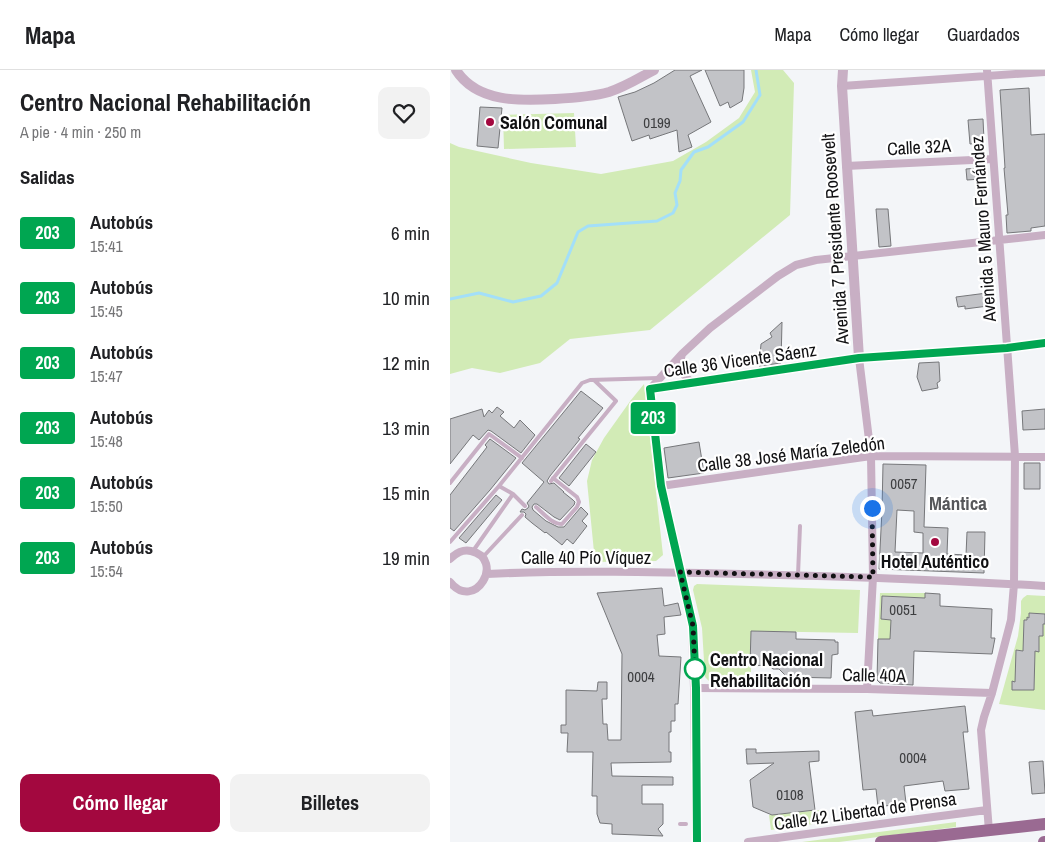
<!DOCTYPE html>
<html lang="es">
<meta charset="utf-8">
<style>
body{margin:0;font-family:"Archivo Narrow",sans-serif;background:#f2f2f2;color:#202124;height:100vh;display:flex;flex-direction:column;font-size:19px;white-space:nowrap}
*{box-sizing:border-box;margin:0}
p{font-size:16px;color:#757577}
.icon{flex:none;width:28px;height:28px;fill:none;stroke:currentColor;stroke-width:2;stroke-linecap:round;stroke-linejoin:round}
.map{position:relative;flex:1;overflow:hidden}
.sheet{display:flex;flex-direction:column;background:#fff;width:450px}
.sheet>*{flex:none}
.badge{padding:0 10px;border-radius:4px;font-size:18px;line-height:32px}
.you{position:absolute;width:25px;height:25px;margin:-12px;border:4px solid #fff;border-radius:50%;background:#1a73e8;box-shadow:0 0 0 8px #1a73e833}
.map>.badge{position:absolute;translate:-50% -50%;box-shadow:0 0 0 2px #fff}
h2{padding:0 20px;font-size:19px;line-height:45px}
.round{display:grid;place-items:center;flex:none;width:52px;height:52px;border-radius:10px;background:#f2f2f2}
.summary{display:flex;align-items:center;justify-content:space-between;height:85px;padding:0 20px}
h1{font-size:24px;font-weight:700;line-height:38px}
.action{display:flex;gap:10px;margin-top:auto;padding:10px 20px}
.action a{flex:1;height:58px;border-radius:10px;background:#a3083f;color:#fff;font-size:20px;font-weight:700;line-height:58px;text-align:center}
.action a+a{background:#f2f2f2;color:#202124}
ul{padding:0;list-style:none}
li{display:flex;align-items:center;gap:15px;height:65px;padding:0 20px}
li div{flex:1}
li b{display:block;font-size:19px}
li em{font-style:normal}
li .badge{min-width:55px;font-weight:700;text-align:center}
header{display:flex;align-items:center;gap:30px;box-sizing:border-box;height:70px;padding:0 25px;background:#fff;border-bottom:1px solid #e0e0e0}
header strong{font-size:24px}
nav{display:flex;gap:28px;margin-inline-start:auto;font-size:18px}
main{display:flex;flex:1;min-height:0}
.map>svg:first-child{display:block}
</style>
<header>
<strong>Mapa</strong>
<nav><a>Mapa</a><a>Cómo llegar</a><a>Guardados</a></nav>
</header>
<main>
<section class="sheet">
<div class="summary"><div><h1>Centro Nacional Rehabilitación</h1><p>A pie · 4 min · 250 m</p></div><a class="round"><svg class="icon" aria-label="heart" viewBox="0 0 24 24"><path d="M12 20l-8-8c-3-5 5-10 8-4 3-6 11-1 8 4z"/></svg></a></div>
<h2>Salidas</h2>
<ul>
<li><span class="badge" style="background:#00a651;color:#fff">203</span><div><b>Autobús</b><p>15:41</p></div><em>6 min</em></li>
<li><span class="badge" style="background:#00a651;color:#fff">203</span><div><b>Autobús</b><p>15:45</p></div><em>10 min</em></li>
<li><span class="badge" style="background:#00a651;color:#fff">203</span><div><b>Autobús</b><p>15:47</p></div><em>12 min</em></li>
<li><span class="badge" style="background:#00a651;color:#fff">203</span><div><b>Autobús</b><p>15:48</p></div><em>13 min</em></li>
<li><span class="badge" style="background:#00a651;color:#fff">203</span><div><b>Autobús</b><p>15:50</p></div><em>15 min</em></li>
<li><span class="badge" style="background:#00a651;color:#fff">203</span><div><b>Autobús</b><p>15:54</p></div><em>19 min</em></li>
</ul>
<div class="action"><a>Cómo llegar</a><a>Billetes</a></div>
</section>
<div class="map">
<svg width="595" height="772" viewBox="0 0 595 772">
<rect width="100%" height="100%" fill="#f3f5f8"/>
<path fill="#d2ebb6" d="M301 0H333L344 13 340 145 200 260 120 269 90 293 50 303 22 298 0 304V73L9 77 81 93 151 104 223 91 256 72 289 48 305 22Z
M124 43 126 77 54 79 53 45Z
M194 314 213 485 206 491 145 492 137 411 142 390 154 368 181 330Z
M247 514 410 520 408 563 301 561V614L261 613 255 607 252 558 243 520 244 516Z
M430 523H475V528L432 526 431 549 441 550V557L445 569H428Z
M577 525 595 526V544L580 543 579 548H577V550H574L573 581 566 580 574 612H563L562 620H584L585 581H589V566H593V561L589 554H595V640L549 634 568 566 571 543V531L573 528Z
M370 740V753L321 760 319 745Z
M506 752V757L389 772H352Z"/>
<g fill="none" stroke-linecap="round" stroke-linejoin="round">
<path stroke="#a3dff9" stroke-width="3" d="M0 229 29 223 63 232 91 226 107 213 128 162 138 156 207 151 223 143 227 135 225 123 230 111 231 100 244 82 258 77 293 52 310 25 306 0"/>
</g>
<path fill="#c2c3c7" stroke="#76777a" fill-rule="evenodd" d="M225 0H252L240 6 261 52 238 65 242 77 229 82 227 60 200 69 199 65 182 71 168 27 185 22 204 13Z
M255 0H294V18L292 31 280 38 278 32 270 36Z
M579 18 581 65 595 64V156L581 158V161L557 163 556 145H558L554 98H555L550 20Z
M30 37 52 38 48 78 27 76Z
M533 49 534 70 530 73 520 74 518 50Z
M528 98 530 100 531 109 517 110 516 99Z
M426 139H438L441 176 429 177Z
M537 223 538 236 515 239V236L508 237 506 227Z
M332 252 331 293 309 296 311 274 322 267 320 263Z
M489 292 490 311 487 313 488 318 472 321 467 307 469 293Z
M131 321 153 338 128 368 130 369 100 406 97 411 99 414 104 413 114 422H113L123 430 125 432 124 435 110 450 104 447 87 434H84L82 437 83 440 96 451 108 457H114L131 437 138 444 132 451 137 456 123 474 117 469 112 475 96 462 95 463 82 453 75 447 76 444 74 442H70L72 439 75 440 78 438 79 436 77 433 94 412 72 393Z
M47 337 54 342 50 346 64 358 70 350 85 365 71 383 41 361 38 360 29 370 23 365 0 394V349L32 339 34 347 39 340 42 343Z
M595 339V359L573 360 572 341Z
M40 369 66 388 40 420 4 461 0 458V425L37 377 35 375Z
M249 372 254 403 218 408 214 378Z
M136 374 146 382 119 416 109 408Z
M574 393H590V419H574Z
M433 394 476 395 474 457 498 458 497 484 516 485 517 462H535L534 503 429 499 432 440ZM447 440 464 441V462L473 463V483L445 482Z
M46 425 52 430 16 473 9 468Z
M212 518 214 536 228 533 231 545 214 547 215 564 207 565 209 586 231 587 228 634H225V651H221V662H219V682H221V692L161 693 162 706 223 707V715H192V734H213V754L208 759 213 766 162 764V754L150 753 147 744V726H142L143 682H117L118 663H111V655H116V620L147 621 148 612H157V629H152L153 654H157L158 670H171L172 584 147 523Z
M475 523 490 524V536L542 539 541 568H545L542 584 464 581 463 615 430 613 427 610 428 569H440L441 550 431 549 432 526 475 528Z
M579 543 595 544V554H593V566H589V582L585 581 584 620H562V611L565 612 566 580 573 581 574 550H577V547L579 548Z
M301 561 346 562V569L385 570V572H388V584L382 585 381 608 337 607 329 599H323L318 595 300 596Z
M515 636 518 662H513L519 719 495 721 493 711 454 716 456 733 428 737 426 719 413 720 405 642 422 640 423 646Z
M296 679H306V683L369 681V691L359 692 365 740 322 745 303 737 300 710 324 693 297 694Z
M593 691 595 723 582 724 579 692Z"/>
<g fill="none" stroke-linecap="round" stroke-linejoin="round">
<path stroke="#c8afc4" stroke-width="4" d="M101 411 166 331 144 310
M0 413 39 364 72 388
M75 436 63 424 49 416 132 313 140 310 209 308
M86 437C94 444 102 454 112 454L127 437 129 432 127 427 103 408
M0 472 49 416
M23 481 63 424
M32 488 72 445
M348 505 350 456
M230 754H236"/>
<path stroke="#c8afc4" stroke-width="8" d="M537 0 565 386 564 514 561 550 542 623 534 647 531 660 539 761
M392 16 595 2
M396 96 543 89
M232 284C228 297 232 306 243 313
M200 319 232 284 260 258 328 206 346 195 366 190 595 165
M211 416 421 386 595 387
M0 489C6 483 12 479 21 481 56 489 25 543 0 512
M37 504C121 500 206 502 291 504 393 506 494 510 595 516
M245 618 417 619 542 623
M417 619 423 507 421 386 409 288 557 278 595 274
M298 772 445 752 537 740"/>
<path stroke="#c8afc4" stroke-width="10" d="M6 0C27 33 71 31 105 29 123 28 141 27 159 22 175 17 189 8 204 0
M247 772 245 618 243 556 211 416 200 319 409 288 392 16 393 0"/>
<path stroke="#9a6a92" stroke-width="12" d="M431 772 595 754
M594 772H595"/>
</g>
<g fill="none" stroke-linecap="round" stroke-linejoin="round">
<g stroke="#fff" stroke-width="11">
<path id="line" d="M247 772 246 618 243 556 211 416 200 319 409 288 557 278 595 273"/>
</g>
<use href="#line" stroke="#00a651" stroke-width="8"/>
<path stroke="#111113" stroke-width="5" stroke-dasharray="0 9" d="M245 599 243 556 230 502 423 507 422 438"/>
</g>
<g fill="#a3083f" stroke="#fff" stroke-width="2">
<circle cx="40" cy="52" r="5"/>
<circle cx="485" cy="472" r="5"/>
</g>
<circle fill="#fff" stroke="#00a651" stroke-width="2.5" cx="245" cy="599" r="10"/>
<g text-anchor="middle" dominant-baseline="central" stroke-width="4.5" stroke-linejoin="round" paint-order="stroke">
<g font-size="15" fill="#3d3e40">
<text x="207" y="52">0199</text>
<text x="454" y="413">0057</text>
<text x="453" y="539">0051</text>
<text x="191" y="606">0004</text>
<text x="463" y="687">0004</text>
<text x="340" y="724">0108</text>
</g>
<g font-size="18" font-weight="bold" fill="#111113" stroke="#fff" text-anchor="start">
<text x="50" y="52">Salón Comunal</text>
<text x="485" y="491" text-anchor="middle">Hotel Auténtico</text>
</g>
<g font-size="18" fill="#111113" stroke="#fff">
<text transform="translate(469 77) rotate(-3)">Calle 32A</text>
<text transform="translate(533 159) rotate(-94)">Avenida 5 Mauro Fernández</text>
<text transform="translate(385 169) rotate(-94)">Avenida 7 Presidente Roosevelt</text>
<text transform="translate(290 290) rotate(-8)">Calle 36 Vicente Sáenz</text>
<text transform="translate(341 384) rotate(-7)">Calle 38 José María Zeledón</text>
<text x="136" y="487">Calle 40 Pío Víquez</text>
<text transform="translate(424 605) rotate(1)">Calle 40A</text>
<text transform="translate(415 741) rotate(-8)">Calle 42 Libertad de Prensa</text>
</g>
<g font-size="18" font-weight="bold" fill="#111113" stroke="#fff" text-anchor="start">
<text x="260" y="589">Centro Nacional<tspan x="260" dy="21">Rehabilitación</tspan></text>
</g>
<g font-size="19" font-weight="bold" fill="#56575a" stroke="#fff">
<text x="508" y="433">Mántica</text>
</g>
</g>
</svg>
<div class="you" style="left:422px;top:438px"></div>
<b class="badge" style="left:203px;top:348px;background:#00a651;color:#fff">203</b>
</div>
</main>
